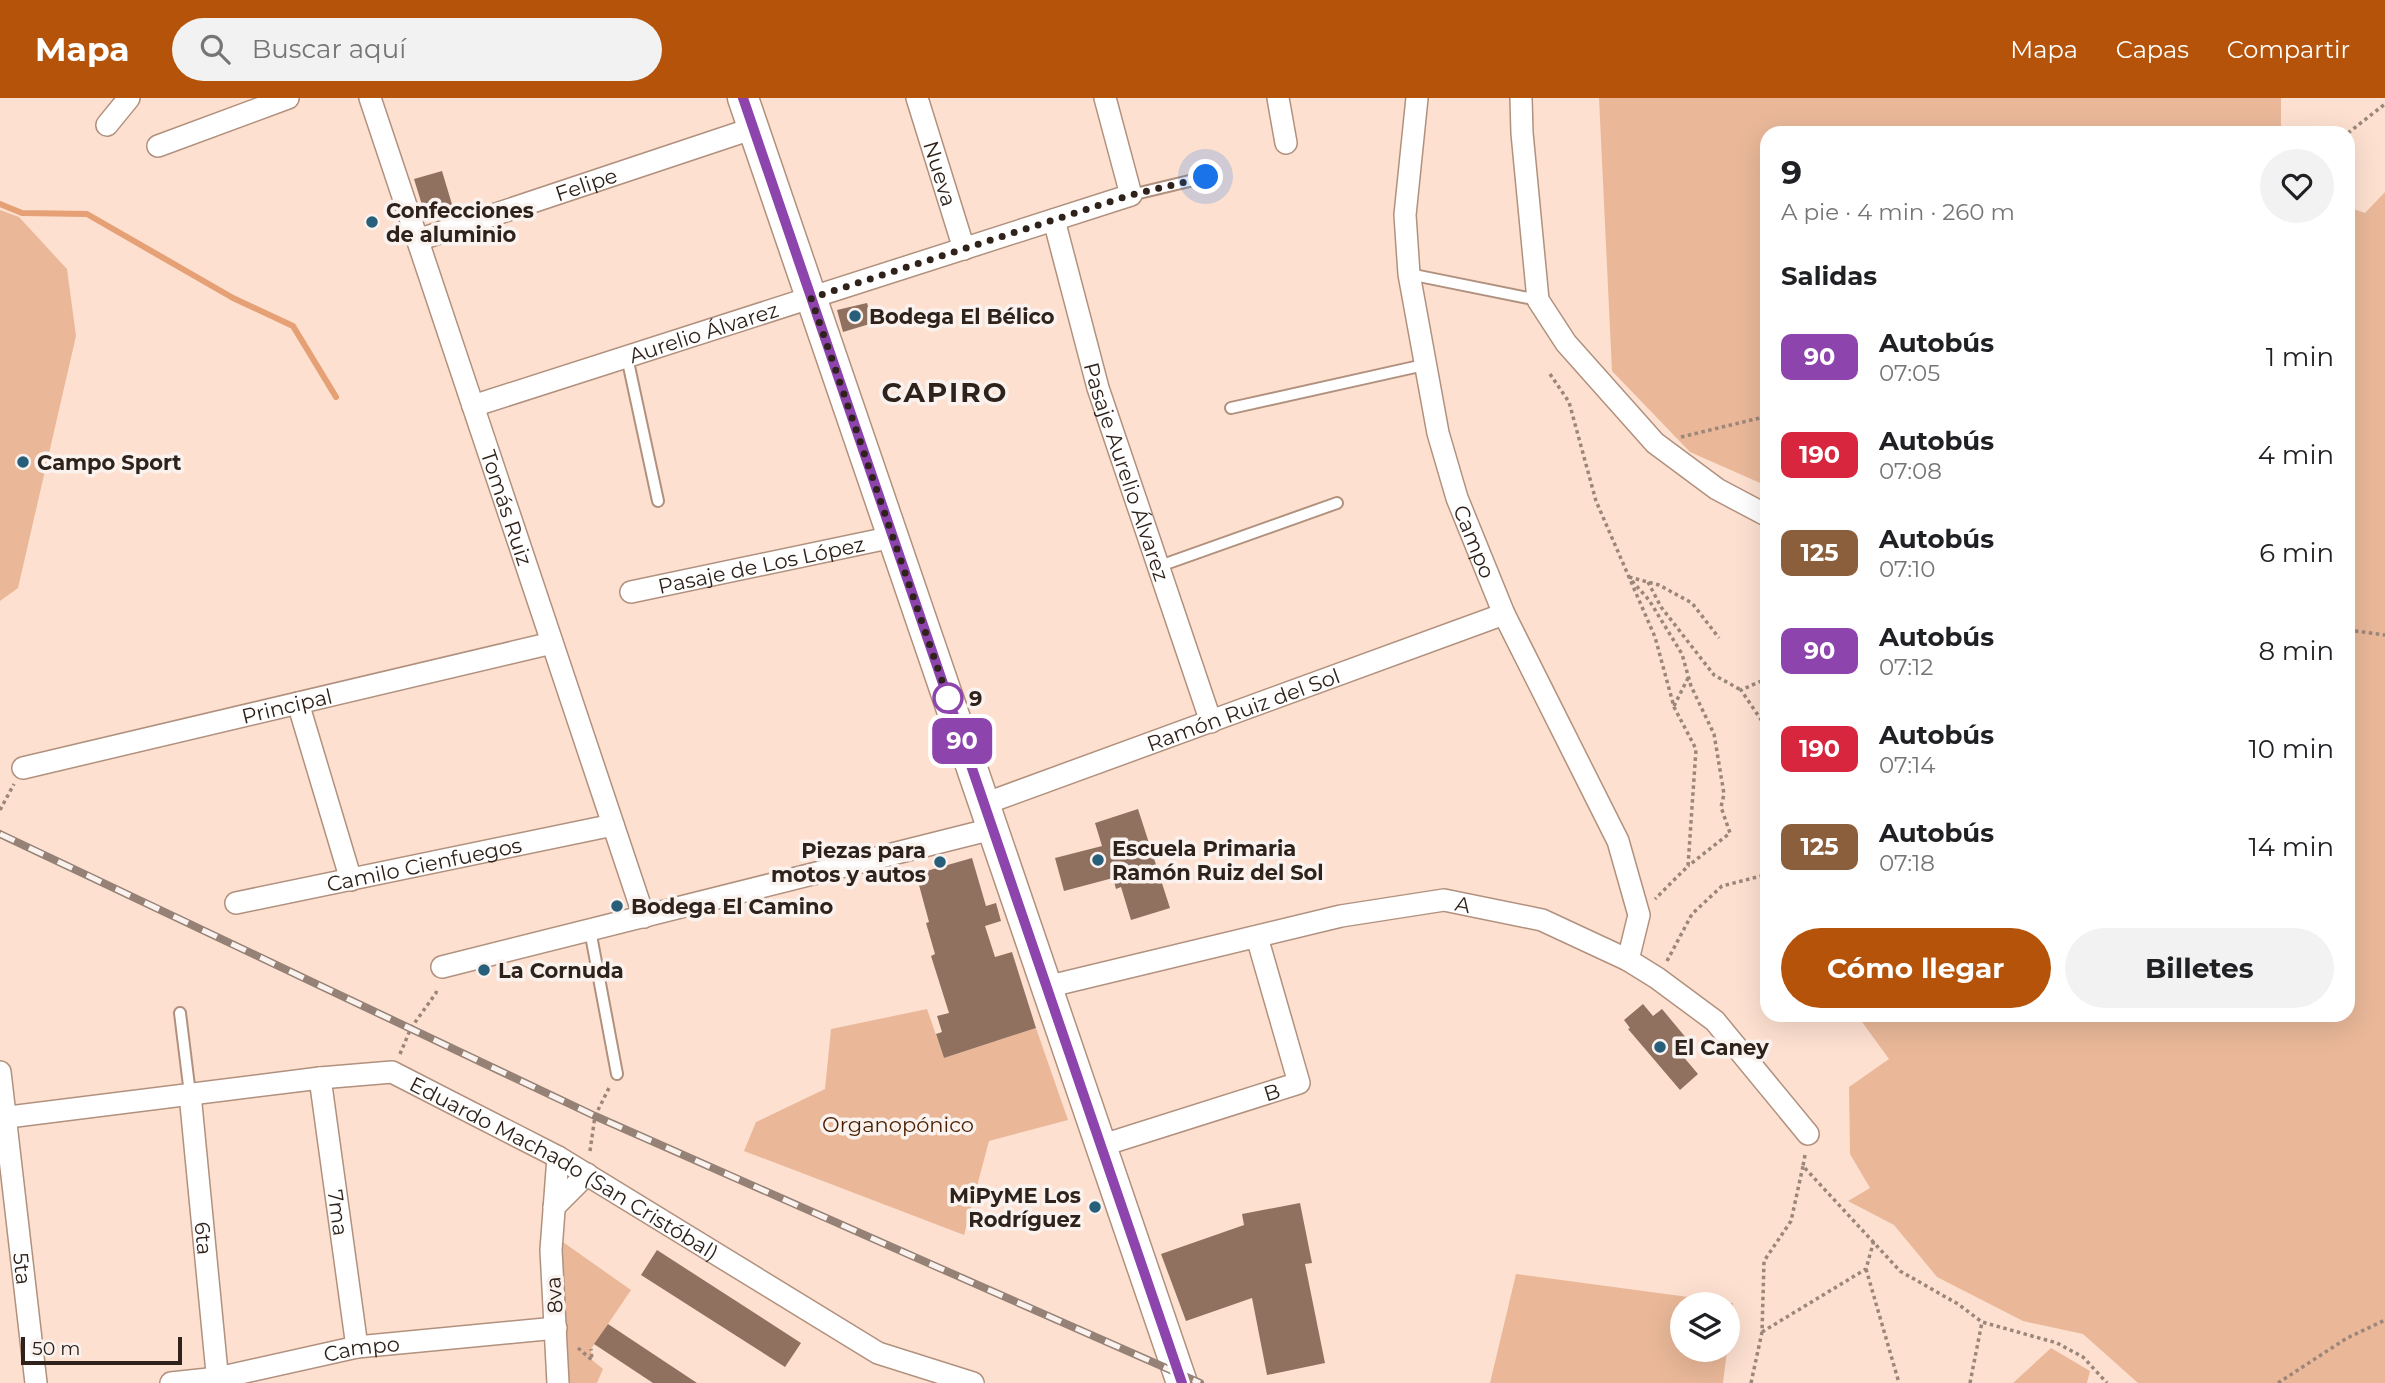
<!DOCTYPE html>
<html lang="es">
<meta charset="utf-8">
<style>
body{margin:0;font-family:Montserrat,sans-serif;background:#f2f2f2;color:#202124;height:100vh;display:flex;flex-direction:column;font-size:26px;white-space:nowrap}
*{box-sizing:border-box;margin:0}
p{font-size:23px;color:#757577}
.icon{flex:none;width:38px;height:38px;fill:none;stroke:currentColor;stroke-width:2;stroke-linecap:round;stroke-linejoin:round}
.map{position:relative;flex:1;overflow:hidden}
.panel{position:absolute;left:1760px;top:28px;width:595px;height:896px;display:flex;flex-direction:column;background:#fff;border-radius:21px;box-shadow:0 7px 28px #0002}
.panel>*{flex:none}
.badge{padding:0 14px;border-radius:10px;font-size:24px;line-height:46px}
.tools{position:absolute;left:1670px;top:1194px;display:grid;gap:14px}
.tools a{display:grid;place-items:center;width:70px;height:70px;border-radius:50%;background:#fff;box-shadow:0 7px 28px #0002;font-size:35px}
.scale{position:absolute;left:21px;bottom:18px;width:161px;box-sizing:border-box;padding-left:7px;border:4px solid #2e221a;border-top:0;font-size:19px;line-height:24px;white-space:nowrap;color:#2e221a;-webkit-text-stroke:5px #faf2ee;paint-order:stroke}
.you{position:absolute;width:35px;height:35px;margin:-18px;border:5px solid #fff;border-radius:50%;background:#1a73e8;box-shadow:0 0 0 10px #1a73e833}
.map>.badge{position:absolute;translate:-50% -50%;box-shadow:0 0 0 4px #fff}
h2{padding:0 21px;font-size:26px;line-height:63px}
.round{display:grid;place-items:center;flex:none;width:74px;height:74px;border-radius:37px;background:#f2f2f2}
.overview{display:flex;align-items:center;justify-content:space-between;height:119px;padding:0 21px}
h1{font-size:33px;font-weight:700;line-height:52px}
.button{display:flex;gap:14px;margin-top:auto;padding:14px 21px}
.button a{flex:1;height:80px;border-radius:42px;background:#b45309;color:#fff;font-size:28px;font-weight:700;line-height:80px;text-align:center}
.button a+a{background:#f2f2f2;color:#202124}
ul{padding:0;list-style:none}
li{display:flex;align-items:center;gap:21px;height:98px;padding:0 21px}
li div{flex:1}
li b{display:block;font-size:26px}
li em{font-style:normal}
li .badge{min-width:77px;font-weight:700;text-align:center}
header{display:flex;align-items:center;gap:42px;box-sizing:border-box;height:98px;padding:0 35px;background:#b45309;color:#fff}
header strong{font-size:33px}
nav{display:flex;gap:38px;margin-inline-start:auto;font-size:24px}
.search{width:490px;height:63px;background:#f2f2f2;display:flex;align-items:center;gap:18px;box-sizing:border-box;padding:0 24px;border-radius:38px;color:#757577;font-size:26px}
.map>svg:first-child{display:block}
</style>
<header>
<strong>Mapa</strong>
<div class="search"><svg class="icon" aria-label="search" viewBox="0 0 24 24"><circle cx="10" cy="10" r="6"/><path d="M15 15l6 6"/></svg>Buscar aquí</div>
<nav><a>Mapa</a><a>Capas</a><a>Compartir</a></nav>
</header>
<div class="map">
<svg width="2385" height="1285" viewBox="0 0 2385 1285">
<rect width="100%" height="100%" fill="#fde0d0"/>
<path fill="#eab899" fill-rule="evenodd" d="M1599 0H2281V35H1768L1767 388 1690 354 1612 273Z
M2385 94V1285H2138L2083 1236 2023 1223 1937 1179 1894 1127 1848 1103 1870 1090 1850 1056 1849 989 1889 961 1857 917H2348V109L2365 115Z
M0 112 19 119 67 171 76 238 18 490 0 503Z
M927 911 944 960 1036 930 1068 1022 989 1043 964 1137 744 1053 756 1024 825 991 831 931Z
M560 1142 631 1192 591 1251 592 1262 603 1271 597 1285H567Z
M1516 1176 1733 1205 1723 1285H1490ZM1682 1206H1727V1251H1682Z
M2051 1250 2090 1273 2087 1285H2013Z"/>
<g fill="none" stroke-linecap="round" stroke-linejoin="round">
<path stroke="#e5a075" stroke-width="6" d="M0 106 22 115 87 116 233 200 293 228 336 299"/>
</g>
<path fill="#90715f" d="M442 73 454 113 426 120 414 81Z
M867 205 873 225 843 234 837 212Z
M1138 711 1170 810 1131 822 1121 789 1116 791 1113 780 1064 793 1055 760 1102 748 1095 725Z
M972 760 986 808 996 805 1001 823 985 828 995 859 1012 854 1036 930 944 960 936 936 942 934 937 918 949 915 931 858 935 856 926 825 929 824 916 776Z
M1643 906 1653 918 1662 911 1687 941 1676 950 1698 976 1680 992 1628 931 1630 930 1624 922Z
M1300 1105 1312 1165 1305 1166 1325 1265 1267 1277 1252 1200 1186 1223 1161 1156 1244 1127 1242 1116Z
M657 1152 801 1245 785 1269 641 1177Z
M608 1226 697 1285H653L594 1246Z"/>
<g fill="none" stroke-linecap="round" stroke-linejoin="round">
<g stroke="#b1917e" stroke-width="14">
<path id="lane" d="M1131 97 1206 79
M1409 176 1538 202
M627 259 658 403
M1231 310 1424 267
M1157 469 1337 405
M590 832 617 976
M180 915 190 996"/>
</g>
<g stroke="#b1917e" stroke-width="24">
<g id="street">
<path id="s1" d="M370 0 644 819"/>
<path id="s2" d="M917 0 964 151"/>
<path d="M1278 0 1286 45"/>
<path id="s3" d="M1417 0 1405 117 1409 176 1438 335 1457 400 1504 516 1618 743 1639 817 1628 862"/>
<path d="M1521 0 1522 35 1538 202 1566 245 1655 345 1717 391 1768 418"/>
<path d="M107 27 129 0"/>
<path d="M158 48 288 0"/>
<path id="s4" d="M1054 122 1098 290 1211 624"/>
<path id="s5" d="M418 142 754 30"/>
<path id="s6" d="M473 308 1131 97 1105 0"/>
<path id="s7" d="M631 494 893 439"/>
<path d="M298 605 351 782"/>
<path id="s8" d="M23 670 552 545"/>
<path id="s9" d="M984 706 1504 516"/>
<path id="s10" d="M236 805 613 727"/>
<path d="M442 869 992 731"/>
<path id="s11" d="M1046 889 1341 818 1444 802 1542 822 1628 862 1657 880 1715 923 1808 1036"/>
<path id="s12" d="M0 974 36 1285"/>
<path id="s13" d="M320 980 357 1249"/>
<path id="s14" d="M190 996 218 1285"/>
<path id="s15" d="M0 1020 320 980 392 974 558 1059 878 1255 973 1285"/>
<path id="s16" d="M1100 1048 1299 985 1257 839"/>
<path d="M554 1109 587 1076"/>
<path id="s17" d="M171 1285 218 1280 357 1249 556 1230"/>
<path d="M558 1285 551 1152 558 1059"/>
</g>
</g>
<g stroke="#b1917e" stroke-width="33">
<path id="secondary" d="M743 0 1182 1285"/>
</g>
<path stroke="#9b867a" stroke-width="3.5" stroke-dasharray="3.5 3.5" stroke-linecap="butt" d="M2348 35 2385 6
M1550 276 1569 304 1596 403 1655 539 1674 609 1696 651 1688 768 1655 801
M1681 339 1768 318
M1629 479 1659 487 1692 505 1719 540
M1632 483 1649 502 1682 556 1691 588 1714 636 1724 696 1721 709 1730 735 1688 768
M1648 484 1661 509 1714 577 1741 592
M2348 532 2385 537
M1768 580 1741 592 1768 632
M1674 608 1688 580
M0 712 14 686
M1667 863 1692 816 1722 788 1765 777 1764 740H1768
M400 956 411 930 436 895 437 890
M590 1053 595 1018 610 988
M1805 1057 1803 1068 1900 1173 1958 1206 1982 1224 2057 1245 2083 1259 2107 1285
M1866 1171 1899 1285
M1762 1234 1866 1171 1874 1142
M578 1250 592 1262 591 1251
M1751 1285 1762 1234 1764 1163 1791 1123 1803 1068
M1970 1285 1982 1224
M2278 1285 2347 1240 2385 1222"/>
<use href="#lane" stroke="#fff" stroke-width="10"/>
<use href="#street" stroke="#fff" stroke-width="21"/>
<use href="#secondary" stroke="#fff" stroke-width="30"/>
<g stroke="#958175" stroke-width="8">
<path id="rail" d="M0 736 595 1018 1200 1285"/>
</g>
<use href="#rail" stroke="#faf2ee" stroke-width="5" stroke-dasharray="16" stroke-linecap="butt"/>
</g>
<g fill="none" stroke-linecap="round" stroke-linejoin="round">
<g stroke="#fff" stroke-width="16">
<path id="line" d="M743 0 1182 1285"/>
</g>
<use href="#line" stroke="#8e44ad" stroke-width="10"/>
<path stroke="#2e221a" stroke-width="7" stroke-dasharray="0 12.6" d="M948 600 951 609 811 200 1131 97 1206 79"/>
</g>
<g fill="#275e79" stroke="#faf2ee" stroke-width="2.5">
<circle cx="372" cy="124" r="7"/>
<circle cx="855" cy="218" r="7"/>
<circle cx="23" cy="364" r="7"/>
<circle cx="1098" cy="762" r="7"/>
<circle cx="940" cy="764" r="7"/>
<circle cx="617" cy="808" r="7"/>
<circle cx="484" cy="872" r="7"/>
<circle cx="1660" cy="949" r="7"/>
<circle cx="1095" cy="1109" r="7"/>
</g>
<circle fill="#fff" stroke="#8e44ad" stroke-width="3.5" cx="948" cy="600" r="14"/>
<g text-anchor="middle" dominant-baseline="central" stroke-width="7" stroke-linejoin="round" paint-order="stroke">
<g font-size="21" fill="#2e221a" stroke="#faf2ee">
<text stroke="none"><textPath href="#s2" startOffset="79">Nueva</textPath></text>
<text stroke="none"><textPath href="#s5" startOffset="177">Felipe</textPath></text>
<text stroke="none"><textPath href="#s6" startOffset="242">Aurelio Álvarez</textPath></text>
<text stroke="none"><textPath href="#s4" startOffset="262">Pasaje Aurelio Álvarez</textPath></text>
<text stroke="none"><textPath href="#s1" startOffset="432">Tomás Ruiz</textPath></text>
<text stroke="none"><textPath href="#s3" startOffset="453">Campo</textPath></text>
<text stroke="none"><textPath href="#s7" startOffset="133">Pasaje de Los López</textPath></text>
<text stroke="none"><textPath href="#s8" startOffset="271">Principal</textPath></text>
<text stroke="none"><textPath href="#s9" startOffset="276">Ramón Ruiz del Sol</textPath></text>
<text stroke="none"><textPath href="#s10" startOffset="192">Camilo Cienfuegos</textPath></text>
<text stroke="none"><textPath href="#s11" startOffset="427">A</textPath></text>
<text stroke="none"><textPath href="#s16" startOffset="180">B</textPath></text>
<text stroke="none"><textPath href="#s15" startOffset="592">Eduardo Machado (San Cristóbal)</textPath></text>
<text stroke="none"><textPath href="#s13" startOffset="136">7ma</textPath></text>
<text stroke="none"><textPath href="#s14" startOffset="145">6ta</textPath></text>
<text stroke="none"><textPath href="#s12" startOffset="198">5ta</textPath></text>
<text transform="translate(554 1197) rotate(-94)">8va</text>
<text stroke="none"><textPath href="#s17" startOffset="194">Campo</textPath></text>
</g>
<g font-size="21" font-weight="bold" fill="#2e221a" stroke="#faf2ee" text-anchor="start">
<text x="386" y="112">Confecciones<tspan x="386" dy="24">de aluminio</tspan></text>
<text x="869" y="218">Bodega El Bélico</text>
<text x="37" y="364">Campo Sport</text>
<text x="1112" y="750">Escuela Primaria<tspan x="1112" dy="24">Ramón Ruiz del Sol</tspan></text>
<text x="926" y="752" text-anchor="end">Piezas para<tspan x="926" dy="24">motos y autos</tspan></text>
<text x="631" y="808">Bodega El Camino</text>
<text x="498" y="872">La Cornuda</text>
<text x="1674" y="949">El Caney</text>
<text x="1081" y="1097" text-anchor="end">MiPyME Los<tspan x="1081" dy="24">Rodríguez</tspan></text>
</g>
<g font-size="21" font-weight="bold" fill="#2e221a" stroke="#faf2ee" text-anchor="start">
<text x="969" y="600">9</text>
</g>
<g font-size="21" fill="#491e00" stroke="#faf2ee">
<text x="898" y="1026">Organopónico</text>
</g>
<g font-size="28" font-weight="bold" letter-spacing="2" fill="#2e221a" stroke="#faf2ee">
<text x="945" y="294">CAPIRO</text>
</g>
</g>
</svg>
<div class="tools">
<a><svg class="icon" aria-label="layers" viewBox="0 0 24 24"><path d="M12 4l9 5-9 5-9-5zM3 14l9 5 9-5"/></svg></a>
</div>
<div class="scale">50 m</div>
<div class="you" style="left:1206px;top:79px"></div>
<b class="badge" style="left:962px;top:643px;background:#8e44ad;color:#fff">90</b>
<section class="panel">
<div class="overview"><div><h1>9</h1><p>A pie · 4 min · 260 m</p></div><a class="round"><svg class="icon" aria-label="heart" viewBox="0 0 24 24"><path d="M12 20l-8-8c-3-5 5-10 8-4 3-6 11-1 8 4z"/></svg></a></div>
<h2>Salidas</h2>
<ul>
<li><span class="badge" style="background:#8e44ad;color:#fff">90</span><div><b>Autobús</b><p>07:05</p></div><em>1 min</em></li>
<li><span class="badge" style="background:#d7263d;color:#fff">190</span><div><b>Autobús</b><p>07:08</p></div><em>4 min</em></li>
<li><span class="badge" style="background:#8b5e3c;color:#fff">125</span><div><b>Autobús</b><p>07:10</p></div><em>6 min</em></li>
<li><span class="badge" style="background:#8e44ad;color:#fff">90</span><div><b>Autobús</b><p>07:12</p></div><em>8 min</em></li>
<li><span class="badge" style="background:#d7263d;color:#fff">190</span><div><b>Autobús</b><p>07:14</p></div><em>10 min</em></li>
<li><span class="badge" style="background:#8b5e3c;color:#fff">125</span><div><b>Autobús</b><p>07:18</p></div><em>14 min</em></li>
</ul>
<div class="button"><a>Cómo llegar</a><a>Billetes</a></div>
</section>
</div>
